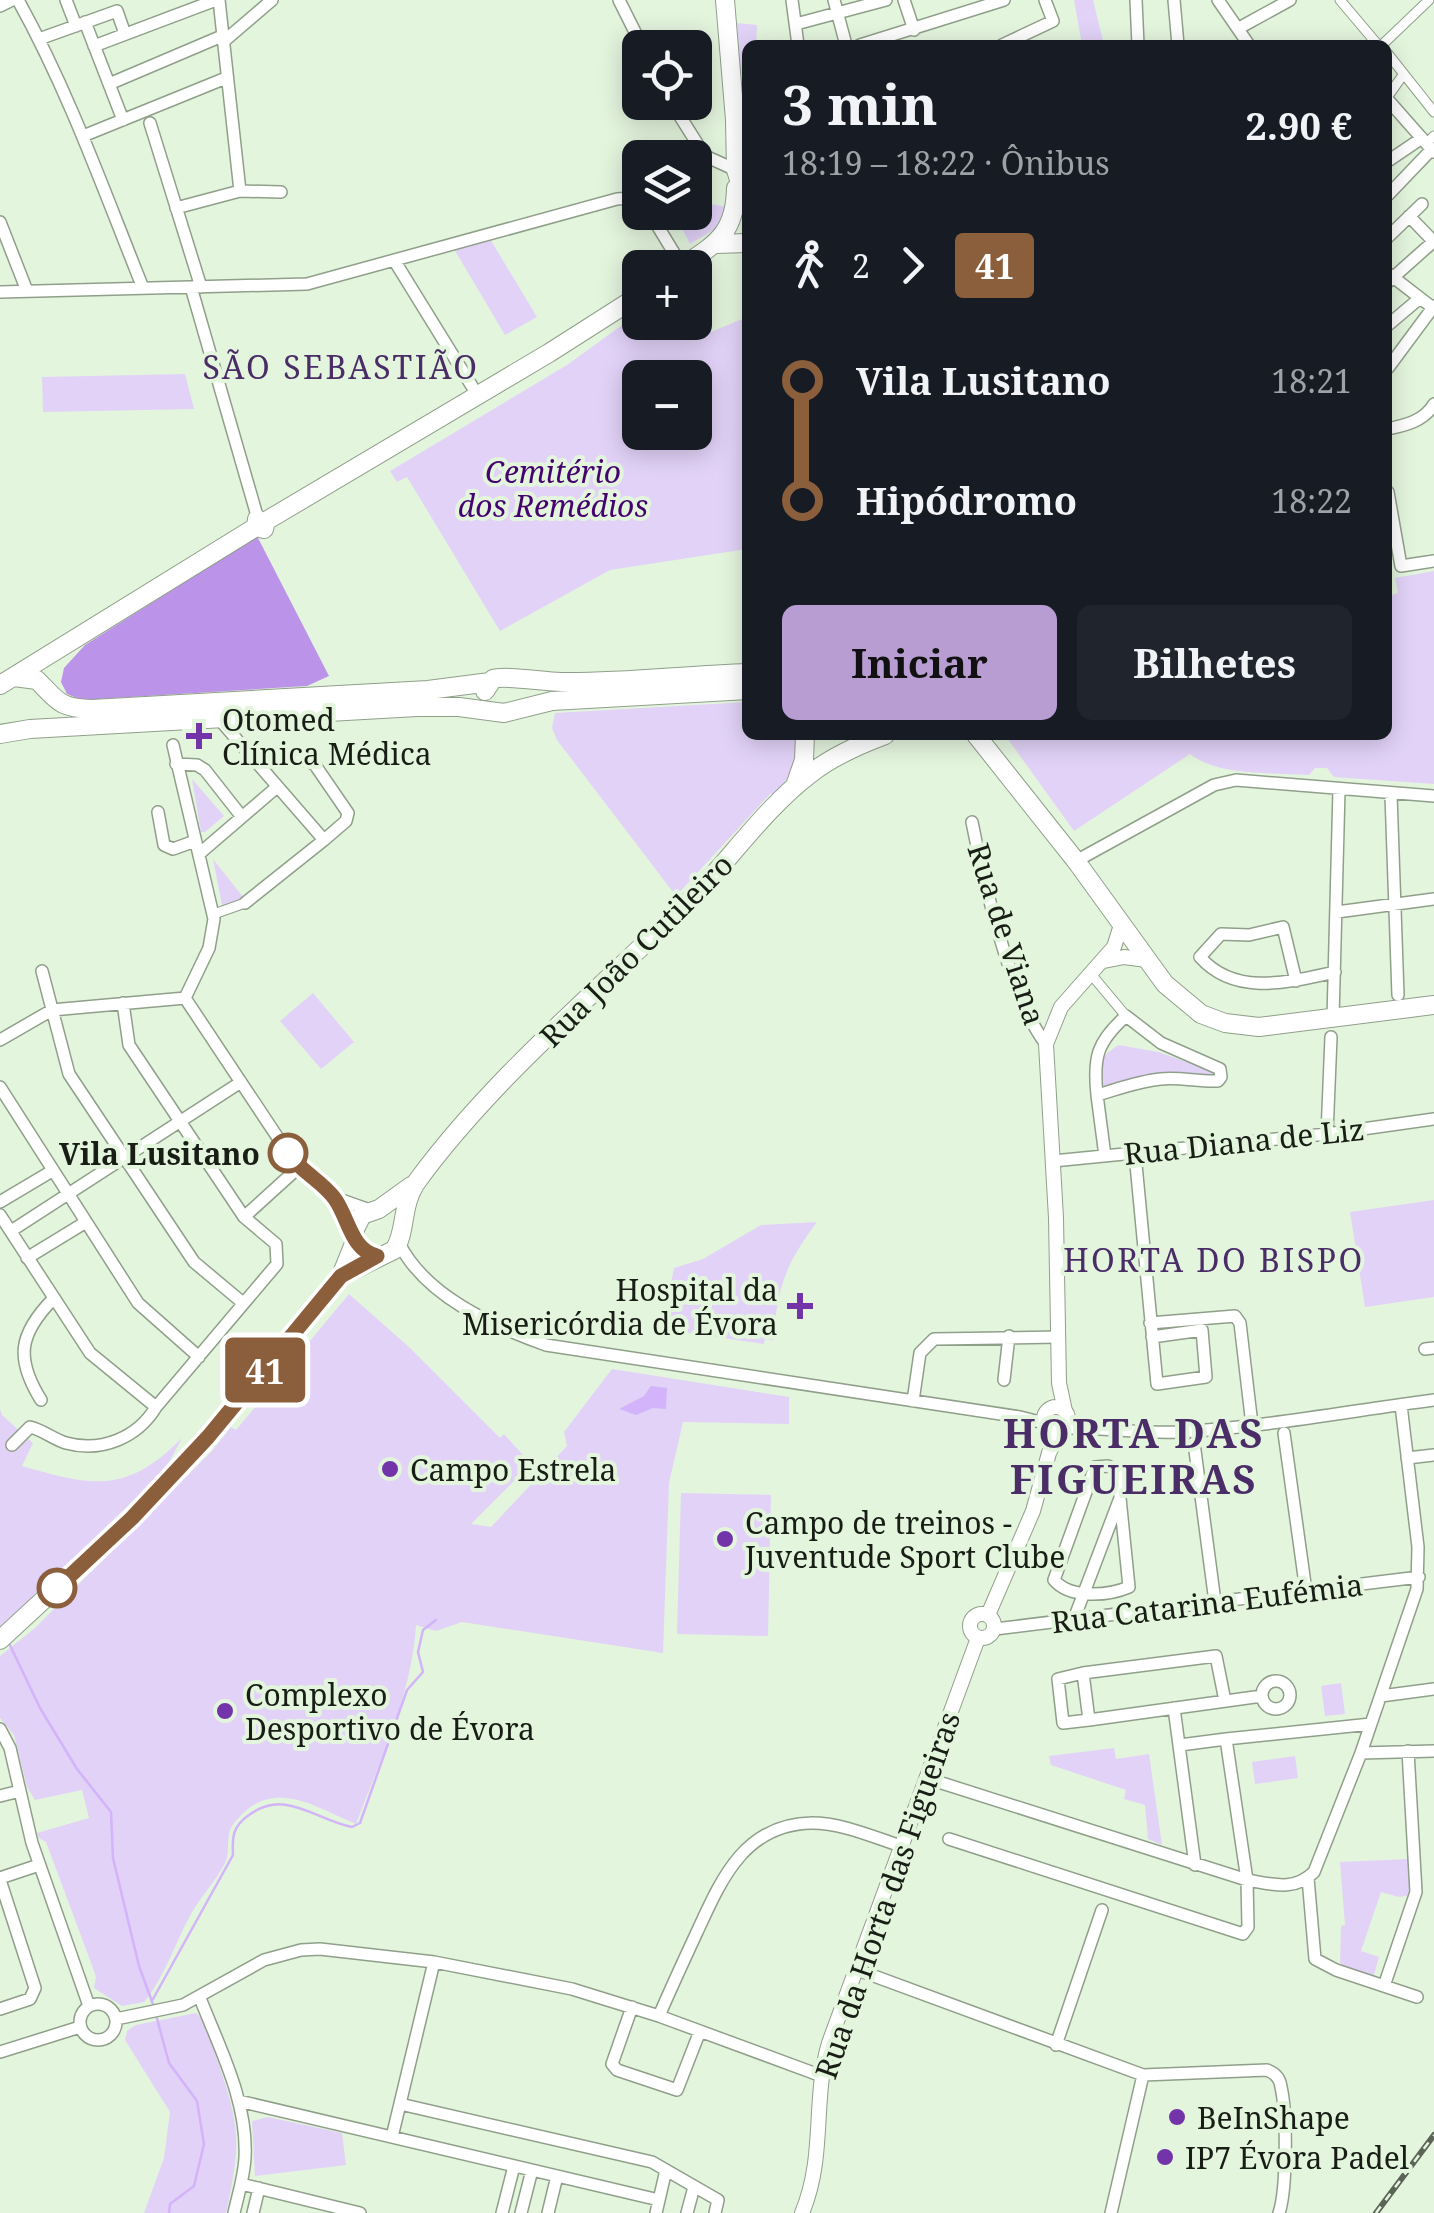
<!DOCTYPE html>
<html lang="pt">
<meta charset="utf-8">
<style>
body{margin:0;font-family:"Noto Serif",serif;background:#20242c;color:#f1f3f6;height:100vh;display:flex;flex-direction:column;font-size:38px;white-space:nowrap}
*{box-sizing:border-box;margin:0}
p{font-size:32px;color:#9ea1a6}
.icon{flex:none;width:55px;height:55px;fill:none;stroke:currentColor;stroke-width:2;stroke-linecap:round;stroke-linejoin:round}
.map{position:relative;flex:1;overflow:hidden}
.details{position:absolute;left:742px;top:40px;width:650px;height:700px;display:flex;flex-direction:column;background:#171b24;border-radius:15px;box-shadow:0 5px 25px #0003}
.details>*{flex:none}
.badge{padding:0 20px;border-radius:8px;font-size:35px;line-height:65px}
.buttons{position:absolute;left:622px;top:30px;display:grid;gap:20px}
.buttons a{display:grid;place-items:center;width:90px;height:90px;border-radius:15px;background:#171b24;box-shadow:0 5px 25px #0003;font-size:50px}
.map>.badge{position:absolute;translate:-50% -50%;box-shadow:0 0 0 5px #fff}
.legs{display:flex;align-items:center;gap:15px;height:110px;padding:0 40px;font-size:32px}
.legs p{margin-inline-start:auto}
.headline{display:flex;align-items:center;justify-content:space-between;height:170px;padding:0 40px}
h1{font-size:55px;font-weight:700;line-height:75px}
.primary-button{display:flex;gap:20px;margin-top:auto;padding:20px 40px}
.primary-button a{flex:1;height:115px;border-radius:15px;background:#b89dd3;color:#111;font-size:40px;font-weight:700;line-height:115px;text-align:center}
.primary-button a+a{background:#20242c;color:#f1f3f6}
ul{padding:0 40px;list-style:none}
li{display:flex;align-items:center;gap:35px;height:120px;font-size:38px}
li i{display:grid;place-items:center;width:15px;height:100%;margin:0 12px;background:currentColor}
li i::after{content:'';width:25px;height:25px;margin:-12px;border:8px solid;border-radius:50%;background:#171b24}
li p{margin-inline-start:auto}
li:first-child i{background:linear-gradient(#0000 50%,currentColor 0)}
li:last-child i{background:linear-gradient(currentColor 50%,#0000 0)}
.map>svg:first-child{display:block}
</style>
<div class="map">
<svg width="1434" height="2213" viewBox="0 0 1434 2213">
<rect width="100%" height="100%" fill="#e4f5de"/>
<path fill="#e2d2f8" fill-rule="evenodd" d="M1074 0H1093L1104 45H1082Z
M737 23 757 25 756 45H748L747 74H741Z
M695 201 727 207 715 229 690 244 674 213 695 212Z
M490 239 537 317 505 335 454 249Z
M695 287 711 332 747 317V549L610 570 500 631 407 477 397 482 390 471 567 365 640 312V322H695ZM640 378H695V432H640Z
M185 374 194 409 43 412 42 377Z
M1434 571V784L1334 777 1327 768H1315L1309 775C1272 772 1220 777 1190 754L1074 831 1005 735H1388V596L1398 593 1395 578Z
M747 702 748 735H795C799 758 791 775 777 794H770L676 896 557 740 552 728 555 713Z
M192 779 224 816 205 832H201Z
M213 859 243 897 231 907 222 905Z
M313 993 354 1042 321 1069 280 1021Z
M1119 1045 1158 1052 1218 1073 1212 1078 1109 1090 1099 1081C1098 1062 1103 1054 1119 1045Z
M1434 1200V1297L1365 1307 1350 1212Z
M817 1222C785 1265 778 1286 773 1340L765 1339 764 1344 683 1332V1327L663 1324 674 1268 703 1259 761 1225Z
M349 1294 409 1347 500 1438 504 1434 531 1464 471 1524 491 1527 567 1446 564 1432 612 1369 789 1397V1424L683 1422 669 1483 663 1653 462 1622 436 1631 416 1625C412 1694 380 1760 356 1824 311 1805 269 1775 232 1826 225 1837 231 1851 225 1863 216 1881 201 1896 191 1914 175 1943 165 1977 144 2002L122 2006 94 1988 96 1977 90 1960 46 1842 39 1838 37 1833 89 1818 82 1790 35 1800 27 1787 14 1735 0 1718V1656L35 1628 212 1451 231 1427 236 1430Z
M0 1409 2 1415 33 1443 22 1466C92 1486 126 1495 182 1438L165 1470 0 1629Z
M681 1493 771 1495 768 1636 677 1634Z
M1341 1683 1345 1714 1325 1716 1321 1686Z
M1114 1748 1116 1759 1149 1754 1162 1845 1148 1839 1145 1805 1124 1799 1126 1790 1051 1765 1049 1756Z
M1295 1756 1298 1778 1255 1784 1252 1762Z
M1408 1859 1410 1895 1399 1897 1381 1892 1361 1951 1379 1957 1373 1978 1340 1967 1341 1926 1345 1925 1340 1862Z
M196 2013C208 2023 211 2042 216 2056 240 2126 242 2141 226 2213H144L164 2158 170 2112 125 2040 127 2031 136 2025Z
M268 2117 342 2133 346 2165 255 2176 252 2121Z"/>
<path fill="#bb93e9" d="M257 536 329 676 307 686 82 700 67 694 61 682 64 668 85 645Z"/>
<path fill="#d3b3f9" d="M651 1386 667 1388 666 1409 653 1408 636 1415 619 1409 644 1396Z"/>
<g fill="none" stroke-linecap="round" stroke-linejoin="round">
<path stroke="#d3b3f9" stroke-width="2.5" d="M8 1641 40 1708 77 1769 111 1812 113 1858 139 1966 154 2007
M153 1999 233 1855C232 1836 233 1826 249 1815 286 1788 315 1820 352 1827L360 1823 407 1690 423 1672 418 1652 423 1630 436 1620
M156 2015 169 2063 197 2101 204 2144 194 2186 170 2204 169 2213"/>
<g stroke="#909f8a" stroke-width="11">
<path id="pedestrian" d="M1340 0 1378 45
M1382 45 1429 0
M1388 54 1434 112
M1388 96 1403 75
M1431 139 1434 136
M214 914 245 903
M1090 973 1126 1016"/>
</g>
<g stroke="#909f8a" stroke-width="14">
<path id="minor" d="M18 0C69 92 104 191 143 288
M66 0 76 26
M619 0 643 48
M792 0 798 45
M834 0 846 45
M904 0 914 30
M1136 0 1138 45
M1174 0 1178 45
M1218 0 1249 45
M0 6 12 0
M85 22 123 120
M796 24 886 0
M1239 28 1290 0
M39 39 117 11 125 34
M223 42 272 0
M860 45 1004 0
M1002 45 1053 21 1045 0
M94 46 216 0
M109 84 222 36
M1388 100 1434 152
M671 102 705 156 736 170
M150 123 201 287
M83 136 226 78
M1388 161 1422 138
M240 191 281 192
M1388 195 1432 149
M176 208 240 191 219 0
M649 212 682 266
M1409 216 1433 241
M0 222 27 291
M1388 237 1422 204
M394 260 478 396
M1389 274 1433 308
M1388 282 1434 241
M191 287 258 519
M0 292 307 284 617 199 632 198 640 202
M1388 325 1420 298
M1388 368 1434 306
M1388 429C1406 425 1424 421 1434 404
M1388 492 1401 566 1434 561
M219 719 324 840 245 903
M173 745 214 919 209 948 185 998
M258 763 306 760 315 765 348 813 346 821 324 840
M176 764 197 765 205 770 242 817
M1391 795 1398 995
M158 812 164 845 173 849 195 841
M972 822C983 879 1011 1000 1046 1044
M199 854 277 787
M1076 861 1214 785 1236 780 1434 796
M1337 912 1434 899
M42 971 69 1074 194 1262 243 1303
M1296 981 1283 927 1249 935 1221 934 1200 957C1235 997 1289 982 1335 972
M185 998 298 1168 333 1197 370 1210
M1126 1016 1161 1043 1220 1069 1221 1077 1218 1081C1199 1082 1180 1077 1161 1079 1139 1081 1118 1089 1097 1095 1093 1057 1097 1042 1126 1016Z
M1333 1018 1339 790
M0 1040 52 1010 185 998
M0 1087 138 1303 199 1357
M1097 1095 1105 1156
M1327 1134 1331 1037
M1135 1154 1157 1384 1206 1377 1202 1330 1152 1337
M1053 1161 1327 1134 1434 1119
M333 1197 353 1233
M0 1202 52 1171
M0 1215 90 1353 156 1407
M244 1217 298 1168
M11 1231 241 1082
M399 1243C425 1296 493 1326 546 1345L1020 1417 1044 1423
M27 1258 86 1222
M1150 1323 1235 1316 1240 1323 1252 1425
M1425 1349 1434 1348
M1004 1380 1009 1336
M41 1400C15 1358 19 1334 53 1299
M913 1401 920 1353 934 1339 1059 1337
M1064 1428C1103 1427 1141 1434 1180 1432 1265 1427 1350 1411 1434 1400
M1284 1433 1306 1591
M1194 1443 1215 1602
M12 1445 30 1427C43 1430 53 1439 66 1443 102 1453 138 1437 156 1407L277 1264 276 1244 244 1217 129 1045 123 1003
M1407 1458 1434 1455
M1074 1619 1120 1498 1129 1587C1108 1596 1070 1599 1054 1580L1095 1467 1108 1466 1119 1471 1120 1498
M995 1629 1419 1577
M1083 1673 1216 1656 1225 1701
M1083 1673 1089 1720 1063 1723 1058 1679Z
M1262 1695a14 14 0 1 1 28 0a14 14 0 1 1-28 0Z
M1381 1696 1434 1689
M1174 1708 1195 1865
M1089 1720 1262 1696
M0 1729 10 1748 32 1843 89 2006
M1180 1745 1226 1739
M1361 1753 1434 1751
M926 1778 1247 1880C1272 1884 1294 1892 1314 1872L1361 1753 1417 1589 1418 1547 1401 1405
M0 1796 20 1791
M949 1839 1243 1934 1248 1927 1247 1880 1226 1739 1371 1724
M0 1878 39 1865
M1308 1878 1315 1959 1336 1970 1417 1997
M0 1880 35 1988 30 1999 0 2009
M855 1969 1143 2075 1267 2070C1275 2073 1280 2078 1281 2087 1287 2113 1287 2189 1279 2213
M1384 1986 1416 1892 1408 1751
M200 1998C220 2049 248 2102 245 2158 244 2177 238 2195 234 2213
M80 2022a18 18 0 1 1 36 0a18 18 0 1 1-36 0Z
M632 2007 612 2064 617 2070 677 2090 700 2031
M659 2016C671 1988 684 1960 697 1932 721 1880 744 1824 812 1823 842 1823 873 1837 901 1846
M116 2019 183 2005 264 1960 301 1950 320 1949 434 1962 572 1989 659 2016 819 2075
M1056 2045 1102 1910
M0 2052 80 2027
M239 2101 659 2200
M400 2104 652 2162 718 2200 715 2213
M392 2137 434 1962
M241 2184 360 2213
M253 2213 259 2188
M502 2213 514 2166
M521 2213 532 2170
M548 2213 557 2176
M656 2213 666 2170
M687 2213 694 2187
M1111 2213 1143 2075"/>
</g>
<g stroke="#909f8a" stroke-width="16">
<path id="tertiary" d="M1104 961 1124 957 1147 960
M1044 1419a12 12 0 1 1 24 0a12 12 0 1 1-24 0Z
M1065 1411 1059 1383 1056 1218 1046 1044 1061 1007 1114 947 1121 925
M970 1626a12 12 0 1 1 24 0a12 12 0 1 1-24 0Z
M988 1615 1033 1511 1049 1453 1060 1431
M802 2213C826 2156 812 2100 829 2043L978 1638"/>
</g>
<g stroke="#909f8a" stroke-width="20">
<path id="primary" d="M725 0 735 120 736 170 748 208
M716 244 748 243
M680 268C715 244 735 235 736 188
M256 527 264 529 266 521 549 353 640 295
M14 677 37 680C58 701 59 708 92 709L428 690 490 682
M0 685 256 527 257 519
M485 691 493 679C505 675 544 682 561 682 623 683 686 675 748 673
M0 734 30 729 417 707H459L504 713 552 701 748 690
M976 735 1076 861 1165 984 1201 1014 1225 1023 1259 1027 1434 1005
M796 783 804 760 805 735
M359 1247 353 1233 362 1215 379 1209 411 1186
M341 1276 394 1250C407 1233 400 1204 418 1180 493 1078 599 990 689 901 730 860 764 809 810 774 833 756 858 745 885 735
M0 1640 132 1518 208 1437 341 1276 355 1241"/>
</g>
<use href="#pedestrian" stroke="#fff" stroke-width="9"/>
<use href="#minor" stroke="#fff" stroke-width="11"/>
<use href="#tertiary" stroke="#fff" stroke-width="14"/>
<use href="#primary" stroke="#fff" stroke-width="18"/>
<g stroke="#5b6457" stroke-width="6">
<path id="rail" d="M1376 2213 1434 2135"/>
</g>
<use href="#rail" stroke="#e4f5de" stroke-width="2.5" stroke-dasharray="8" stroke-linecap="butt"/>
</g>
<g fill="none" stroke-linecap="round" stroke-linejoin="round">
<g stroke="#fff" stroke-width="22">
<path id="line-1" d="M57 1588 132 1518 208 1437 341 1276 377 1256C351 1250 349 1219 335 1199 322 1181 301 1172 288 1153"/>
</g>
<use href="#line-1" stroke="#8b5e3c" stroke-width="15"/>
</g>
<g fill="#7334a9" stroke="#e4f5de" stroke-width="4">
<path d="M194 721h10v10h10v10h-10v10h-10v-10h-10v-10h10z"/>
<path d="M795 1291h10v10h10v10h-10v10h-10v-10h-10v-10h10z"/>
<circle cx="390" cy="1469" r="10"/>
<circle cx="725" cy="1539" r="10"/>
<circle cx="225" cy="1711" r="10"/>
<circle cx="1177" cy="2117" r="10"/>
<circle cx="1165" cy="2157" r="10"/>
</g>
<g fill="#fff" stroke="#8b5e3c" stroke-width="5">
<circle cx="288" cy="1153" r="18"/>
<circle cx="57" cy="1588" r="18"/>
</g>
<g text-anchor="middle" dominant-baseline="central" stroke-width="8" stroke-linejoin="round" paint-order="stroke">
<g font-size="30" font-style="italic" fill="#44036e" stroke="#e4f5de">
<text x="553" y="471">Cemitério<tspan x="553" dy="34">dos Remédios</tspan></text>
</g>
<g font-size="30" fill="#181d15" stroke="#e4f5de" text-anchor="start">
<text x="222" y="719">Otomed<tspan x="222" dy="34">Clínica Médica</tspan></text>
<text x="778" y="1289" text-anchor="end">Hospital da<tspan x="778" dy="34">Misericórdia de Évora</tspan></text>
<text x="410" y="1469">Campo Estrela</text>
<text x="745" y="1522">Campo de treinos -<tspan x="745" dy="34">Juventude Sport Clube</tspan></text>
<text x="245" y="1694">Complexo<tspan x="245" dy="34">Desportivo de Évora</tspan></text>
<text x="1197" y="2117">BeInShape</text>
<text x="1185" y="2157">IP7 Évora Padel</text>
</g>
<g font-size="30" fill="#181d15" stroke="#e4f5de">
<text transform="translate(1007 934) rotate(72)">Rua de Viana</text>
<text transform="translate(636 950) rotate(-45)">Rua João Cutileiro</text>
<text transform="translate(1244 1141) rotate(-6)">Rua Diana de Liz</text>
<text transform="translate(1207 1603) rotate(-7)">Rua Catarina Eufémia</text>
<text transform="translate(887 1895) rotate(-71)">Rua da Horta das Figueiras</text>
</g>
<g font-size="30" font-weight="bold" fill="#181d15" stroke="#e4f5de" text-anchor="end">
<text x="260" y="1153">Vila Lusitano</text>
</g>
<g font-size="32" letter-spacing="2.5" fill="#4a2d67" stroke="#e4f5de">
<text x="341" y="366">SÃO SEBASTIÃO</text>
<text x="1214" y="1259">HORTA DO BISPO</text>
</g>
<g font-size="40" font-weight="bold" letter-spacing="2.5" fill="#4a2d67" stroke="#e4f5de">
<text x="1134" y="1432">HORTA DAS<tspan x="1134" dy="46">FIGUEIRAS</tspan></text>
</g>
</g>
</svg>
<div class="buttons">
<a><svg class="icon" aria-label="locate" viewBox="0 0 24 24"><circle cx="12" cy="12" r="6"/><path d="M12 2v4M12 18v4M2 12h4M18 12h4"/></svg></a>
<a><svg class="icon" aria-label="layers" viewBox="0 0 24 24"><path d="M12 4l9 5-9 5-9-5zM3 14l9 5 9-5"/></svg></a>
<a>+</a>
<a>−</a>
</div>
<b class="badge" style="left:265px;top:1370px;background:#8b5e3c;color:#fff">41</b>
<section class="details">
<div class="headline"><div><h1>3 min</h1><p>18:19 – 18:22 · Ônibus</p></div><b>2.90 €</b></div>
<div class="legs"><svg class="icon" aria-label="walk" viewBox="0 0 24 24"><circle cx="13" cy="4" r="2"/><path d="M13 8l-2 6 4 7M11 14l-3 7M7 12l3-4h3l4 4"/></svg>2<svg class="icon" aria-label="forward" viewBox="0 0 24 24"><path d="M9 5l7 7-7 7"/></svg><b class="badge" style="background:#8b5e3c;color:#fff">41</b></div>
<ul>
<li><i style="color:#8b5e3c"></i><b>Vila Lusitano</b><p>18:21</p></li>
<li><i style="color:#8b5e3c"></i><b>Hipódromo</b><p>18:22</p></li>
</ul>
<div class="primary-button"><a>Iniciar</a><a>Bilhetes</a></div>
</section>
</div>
